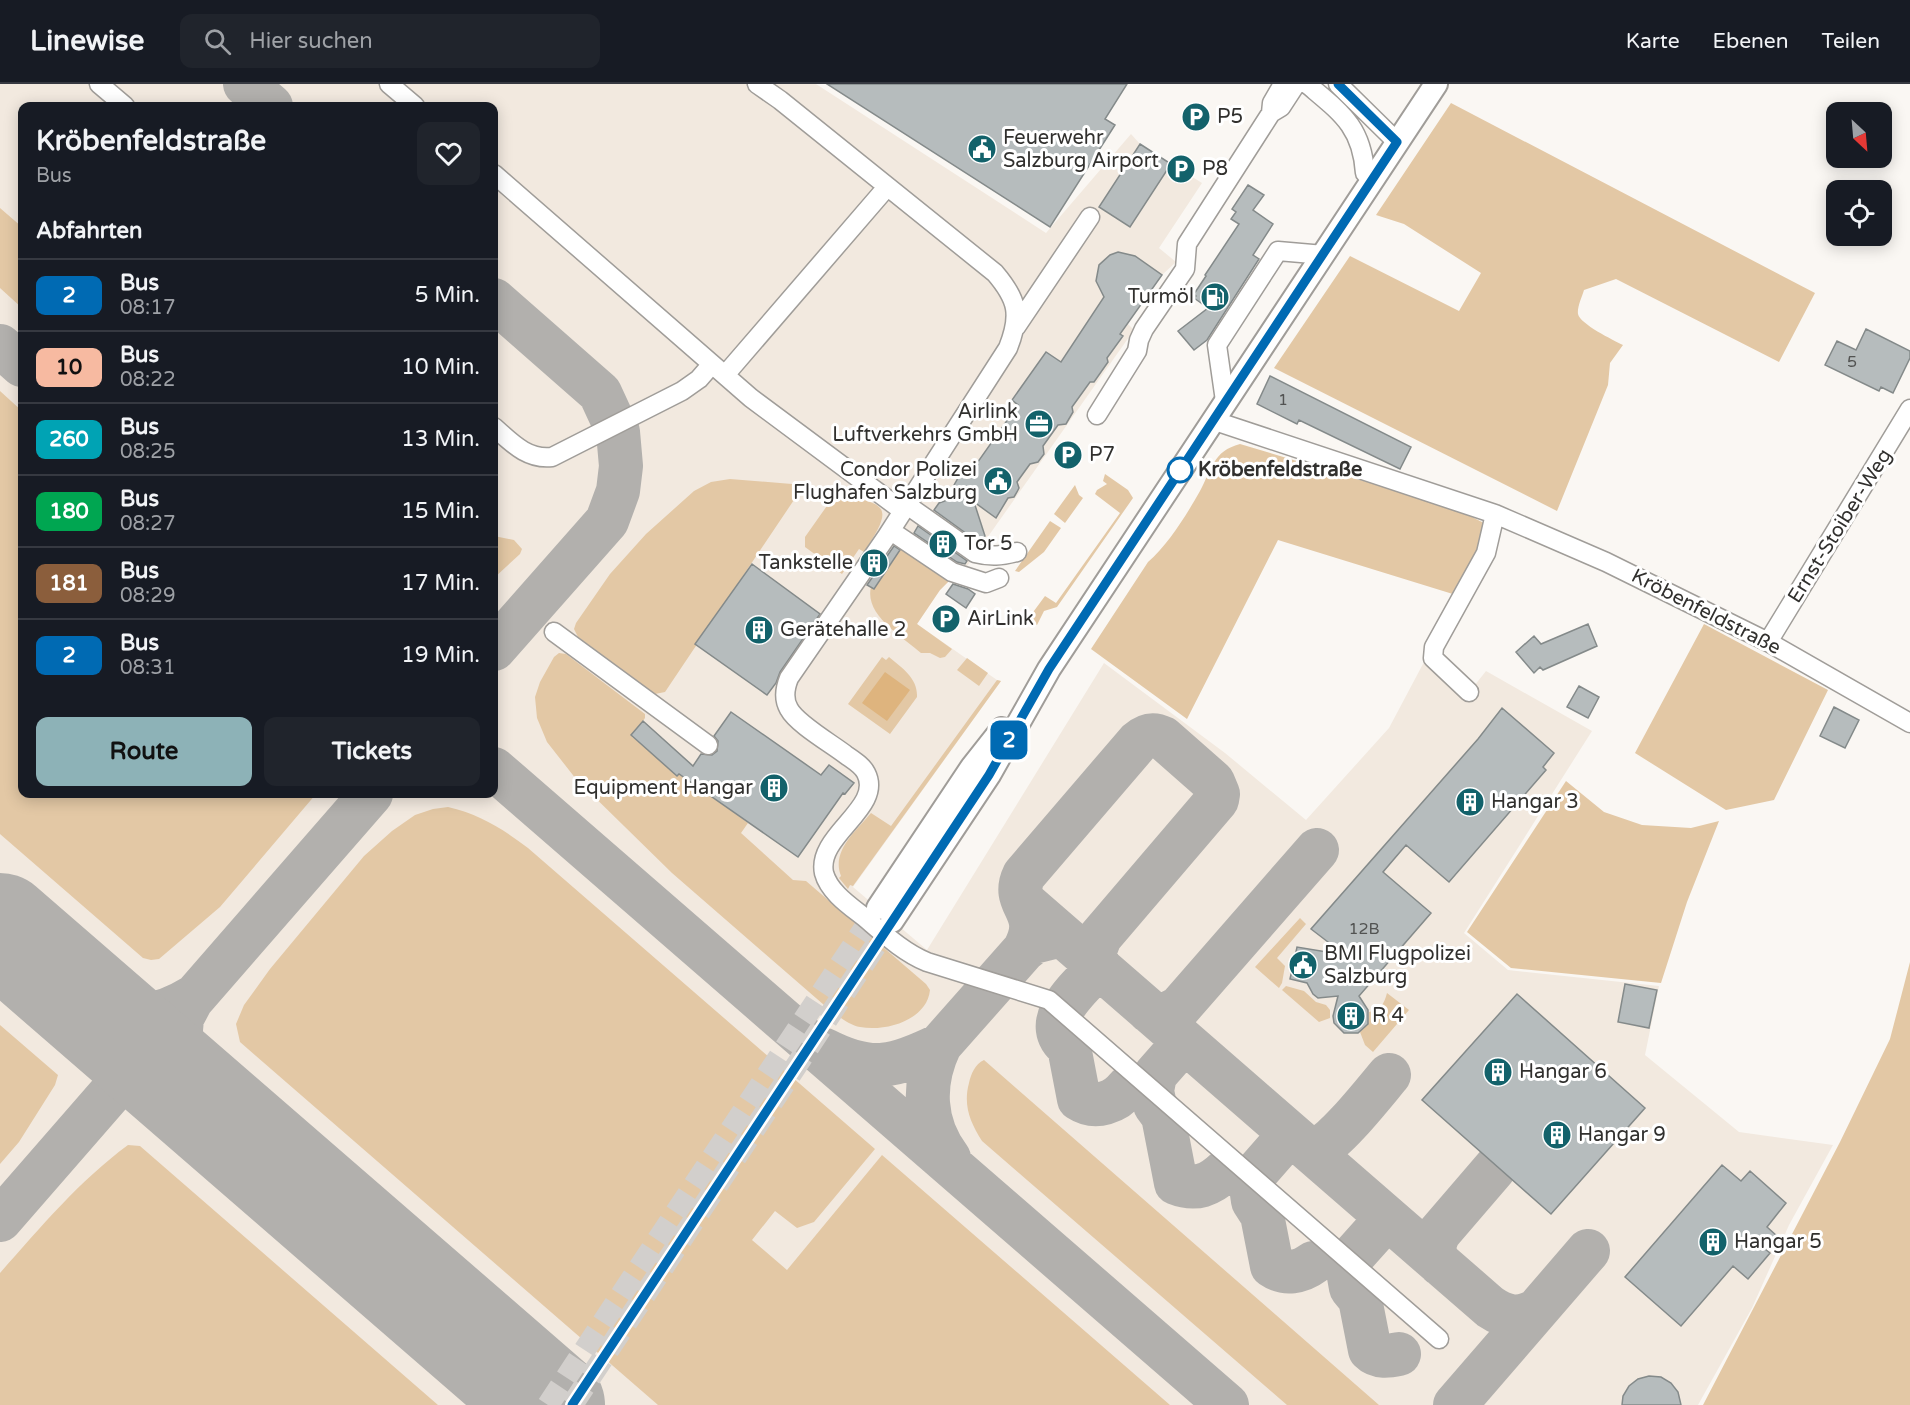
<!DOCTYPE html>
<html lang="de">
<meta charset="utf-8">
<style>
body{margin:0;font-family:"Varela Round",sans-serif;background:#20242c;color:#f1f3f6;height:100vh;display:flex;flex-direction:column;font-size:22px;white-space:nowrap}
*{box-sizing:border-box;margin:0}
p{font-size:20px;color:#9ea1a6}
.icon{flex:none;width:33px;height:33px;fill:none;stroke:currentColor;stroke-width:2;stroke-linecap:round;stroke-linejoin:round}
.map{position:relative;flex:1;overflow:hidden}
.side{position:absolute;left:18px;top:18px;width:480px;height:696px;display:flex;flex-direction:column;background:#171b24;border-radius:12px;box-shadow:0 3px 15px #0003}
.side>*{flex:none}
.badge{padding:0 12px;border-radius:9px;font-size:21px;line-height:39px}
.needle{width:39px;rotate:154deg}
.controls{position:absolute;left:1826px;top:18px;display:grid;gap:12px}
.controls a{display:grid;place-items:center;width:66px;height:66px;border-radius:12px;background:#171b24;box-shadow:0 3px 15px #0003;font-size:30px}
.map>.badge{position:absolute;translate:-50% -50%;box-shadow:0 0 0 3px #fff}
h2{padding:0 18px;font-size:22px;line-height:54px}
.round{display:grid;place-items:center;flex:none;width:63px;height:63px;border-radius:12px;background:#20242c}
.headline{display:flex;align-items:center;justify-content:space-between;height:102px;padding:0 18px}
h1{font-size:28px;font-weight:800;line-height:45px}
.button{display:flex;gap:12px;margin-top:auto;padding:12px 18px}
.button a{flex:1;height:69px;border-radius:12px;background:#8db2b7;color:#111;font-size:24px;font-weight:800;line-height:69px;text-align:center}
.button a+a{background:#20242c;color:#f1f3f6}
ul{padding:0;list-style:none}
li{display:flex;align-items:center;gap:18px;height:72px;padding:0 18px;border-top:2px solid #363941}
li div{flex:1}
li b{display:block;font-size:22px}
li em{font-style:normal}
li .badge{min-width:66px;font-weight:700;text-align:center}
header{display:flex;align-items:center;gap:36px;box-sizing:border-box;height:84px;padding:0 30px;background:#171b24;border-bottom:2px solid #363941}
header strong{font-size:28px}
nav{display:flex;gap:33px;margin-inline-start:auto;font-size:21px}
.search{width:420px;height:54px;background:#20242c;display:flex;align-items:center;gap:15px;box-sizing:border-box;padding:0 21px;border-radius:12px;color:#9ea1a6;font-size:22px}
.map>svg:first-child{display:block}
</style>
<header>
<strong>Linewise</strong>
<div class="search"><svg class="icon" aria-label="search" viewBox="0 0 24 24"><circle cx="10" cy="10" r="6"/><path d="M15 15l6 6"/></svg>Hier suchen</div>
<nav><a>Karte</a><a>Ebenen</a><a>Teilen</a></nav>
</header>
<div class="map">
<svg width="1910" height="1321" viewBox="0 0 1910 1321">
<rect width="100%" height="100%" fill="#faf7f3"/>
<path fill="#f2e9df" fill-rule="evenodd" d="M0 0H816L1046 149 1131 50 1140 60 1202 99 1159 164 1176 178 1162 191 1128 240 1134 246 963 488 952 494 940 506 917 540 997 596 1001 597 853 803 927 866 1104 579 1225 669 1306 736 1389 644 1424 578 1463 616 1486 587 1592 647 1464 849 1508 886 1659 902 1645 971 1739 1048 1833 1061 1789 1141 1752 1224 1698 1321H0ZM22 22H494V710H22Z"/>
<path fill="#e3c8a5" d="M1451 19 1815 209 1779 278 1616 195 1584 206C1582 213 1577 223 1578 230 1580 240 1613 256 1623 261L1610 279 1608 301 1557 427 1274 284 1350 172 1459 227 1481 189 1404 140 1376 131Z
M0 124 22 143V224L0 204Z
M0 307 22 327V710H316L220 823 159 875 151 876 143 874 0 750Z
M1240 360 1454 424 1484 439V453L1456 511 1278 456 1187 635 1091 565 1148 478C1168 461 1187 430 1200 407 1212 385 1213 367 1240 360Z
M1105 390 1128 406 1133 414 1057 523 1044 527 1037 541 1028 535 1045 512 1056 519 1120 429 1095 410 1097 406 1107 400 1103 397Z
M730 395 804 401 665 608 655 610 578 553 574 545 576 539 610 490 646 450 694 407 711 398Z
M1075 401 1079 411 1083 414 1065 439 1054 430Z
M836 409C886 421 896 420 864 468L859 465 842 490 805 463V453Z
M1050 437 1061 444 1044 468 1019 488 1015 487Z
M494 452 514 456 522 465 520 470 494 494Z
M903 462 952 494 940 506 917 540 952 565 945 573 940 574 930 569H921C903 553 864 531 871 503L874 505Z
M1704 540 1828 606 1774 716 1726 726 1635 669Z
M559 569 566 570 645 630V634L632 653 748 739 741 749 793 796 806 797 926 900 930 906C927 936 886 948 860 943 847 941 834 928 824 921L672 789 576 695 547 658 537 634 535 613 540 598 554 573Z
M882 573 886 576 889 573C902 584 918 594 917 613L890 650 848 620Z
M967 574 988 589 979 602 957 586Z
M997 596 1001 597 853 802 850 801 848 805 839 794 841 792C831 767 856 747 871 729L891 742Z
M1566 697 1604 728 1642 741 1691 744 1719 737 1687 818 1661 899 1511 884 1467 848Z
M448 723C479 730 503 745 528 764L875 1065 814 1138 797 1144 775 1127 752 1156 787 1186 882 1071 1170 1321H658L240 958 236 940 244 921 270 885 364 772 392 747 415 731 433 725Z
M1300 834 1306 840 1277 874 1285 882 1282 899 1279 904 1255 883Z
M1910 878V1321H1703L1840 1058 1890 955Z
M1286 902 1304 907 1316 918 1326 921 1330 926V934L1319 938 1282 906Z
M1387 909 1409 926 1373 968 1365 961 1360 948 1368 940 1369 928C1381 926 1384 920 1387 909Z
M0 941 58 991 55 1001 19 1058 0 1080Z
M984 976 1379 1321H1287L982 1057C970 1038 963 1021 969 999 971 990 975 980 984 976Z
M128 1061 140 1062 438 1321H0V1189C40 1144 79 1097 128 1061Z"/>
<path fill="#deb47e" d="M885 588 910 606 887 637 862 619Z"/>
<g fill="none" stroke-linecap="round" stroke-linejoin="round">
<path stroke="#b2b0ad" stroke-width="44" d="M245 0 271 22
M494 216 600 309 618 348 621 382 618 407 607 437 494 565
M0 262 22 281
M494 685 1227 1321
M1024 818 1490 1223C1506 1234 1520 1236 1537 1226
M1024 866C1046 826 1009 822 1024 791L1138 658C1146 651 1153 649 1163 654L1213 698 1218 710 1217 716 1100 853 1094 869 1100 885
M1099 883C1081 902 1037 938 1069 963L1079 1015C1096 1026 1116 1018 1127 1004
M191 917 182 934 180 958 183 982 190 1004 205 1022
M92 924C133 935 157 935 193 913
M1149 927 1165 931 1179 924 1317 766
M1184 958 1155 991 1152 1007 1155 1021 1163 1032 1176 1099C1196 1107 1210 1101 1225 1087
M940 961 1024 866 1034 858 1050 854
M825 966C872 990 895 983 940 961 922 999 923 1040 949 1074
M1290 1050 1255 1090 1251 1103 1253 1117 1262 1131 1272 1182C1285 1191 1301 1188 1313 1179
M1301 1059C1306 1062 1313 1064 1319 1063 1334 1060 1377 1005 1389 991
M1387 1134 1353 1172 1350 1177 1348 1187 1351 1204 1360 1215 1370 1266C1378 1274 1389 1272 1399 1270
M0 1136 371 710
M1440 1180C1433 1169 1433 1161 1439 1149L1494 1085
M1455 1321 1588 1167"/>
<path stroke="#b2b0ad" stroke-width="110" d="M0 844 550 1321"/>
</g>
<path fill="#b6bcbd" stroke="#848a8a" stroke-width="1.5" d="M827 0H1127L1105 35 1115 41 1050 143Z
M1140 60 1171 80 1130 143 1099 123Z
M1248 101 1264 111 1253 126 1273 140 1253 171 1259 175 1207 256 1194 266 1178 247 1208 224 1194 214 1196 212 1194 210 1206 192 1205 191 1239 140 1231 135 1236 128 1232 125Z
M1118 168 1135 172 1162 191 1120 250 1123 252 1107 274 1108 278 1094 298H1090L1072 323 1073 328 1066 340 1058 341 1043 362 1044 370 1038 378 1030 380 1017 398 1019 404 1017 408 1014 413 1008 414 996 434 974 418 985 452 978 458 934 426 939 419 945 417 962 387 968 392 1018 321 1012 316 1046 268 1061 278 1104 213 1096 197 1099 181 1110 171Z
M1866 245 1910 267V274L1893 309 1881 303 1879 307 1825 281 1837 257 1856 266Z
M1270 292 1411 363 1400 385 1299 336 1297 340 1257 320Z
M918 442 967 477 965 480 957 478 914 449Z
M894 462 900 466 874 505 867 501Z
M752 480 820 530 780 588 776 599 767 611 695 560Z
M953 500 968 505 975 510 966 524 946 510Z
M1588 540 1597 562 1543 586 1540 583 1534 589 1516 568 1534 552 1541 560Z
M1579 602 1599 613 1588 634 1567 623Z
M1834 623 1859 636 1845 664 1820 652Z
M1502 624 1554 669 1543 683 1546 686 1449 798 1406 761 1383 788 1431 829 1359 912 1368 926V940L1358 949H1344L1334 939 1333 932 1338 912 1318 914 1313 910 1307 899 1290 895 1297 863 1345 871 1311 845 1478 655Z
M731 628 821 691 829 681 854 699 845 710 843 709 798 773 679 690 677 692 631 651 643 637 693 682 701 670 712 671 717 667 718 657 714 652Z
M1625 900 1657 906 1649 944 1618 938Z
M1517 910 1645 1024 1551 1130 1422 1016Z
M1722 1081 1741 1097 1750 1087 1786 1119 1767 1143 1777 1152 1765 1165 1770 1169 1748 1195 1733 1182 1681 1242 1625 1193Z
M1649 1292 1661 1293 1671 1299 1678 1308 1681 1321H1622L1623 1312 1629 1302 1638 1295Z"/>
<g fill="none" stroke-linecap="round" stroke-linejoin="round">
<path stroke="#d2cfcc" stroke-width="22" stroke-dasharray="22 11" stroke-linecap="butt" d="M548 1321 878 824
M572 1321 892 837"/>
<g stroke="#a09d99" stroke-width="21">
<path id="minor" d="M99 0 125 22
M389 0 415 22
M757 0 780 16 995 189C1018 216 1021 231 1008 264L887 452 789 594C785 604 783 615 789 625 797 640 832 660 846 671 853 676 862 681 866 689 884 724 816 751 824 789 829 808 850 822 864 833 884 850 903 868 927 878L1049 916 1439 1255
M1283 0 1272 19 1271 29 1281 23 1296 0
M1307 0C1340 28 1362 42 1365 89
M1338 0 1397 58
M494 90 751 314 903 427
M1016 243 1090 133
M725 291 887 103
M1225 317 1217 261 1278 167 1324 171
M1097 331 1137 267 1139 256 1144 245 1185 185 1187 160 1271 29
M1212 336 1495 430 1606 478 1768 558 1910 639
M494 343C511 358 527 376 552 373L682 307 699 295 712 280
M907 421 975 469C991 473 1001 472 1017 468
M891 447 952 488 986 499 999 494
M554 548 708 661
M1768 558 1910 325
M1469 608 1433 574 1434 563 1486 469 1495 430"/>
</g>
<g stroke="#a09d99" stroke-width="26">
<path id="major" d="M878 824 972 683 1002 645
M892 837 989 691 1049 585 1436 0"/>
</g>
<use href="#minor" stroke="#fff" stroke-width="18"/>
<use href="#major" stroke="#fff" stroke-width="22"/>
</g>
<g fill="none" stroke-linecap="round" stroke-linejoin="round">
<g stroke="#fff" stroke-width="14">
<path id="line" d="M572 1321 989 691 1049 585 1397 58 1338 0"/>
</g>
<use href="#line" stroke="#006ab3" stroke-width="9"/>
</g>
<defs>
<g id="parking-disc" transform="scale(1.5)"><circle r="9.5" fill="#13626b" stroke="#fff"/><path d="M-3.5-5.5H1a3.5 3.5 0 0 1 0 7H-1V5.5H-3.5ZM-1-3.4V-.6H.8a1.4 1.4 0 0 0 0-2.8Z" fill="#fff"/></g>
<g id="civic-disc" transform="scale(1.5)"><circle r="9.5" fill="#13626b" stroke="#fff"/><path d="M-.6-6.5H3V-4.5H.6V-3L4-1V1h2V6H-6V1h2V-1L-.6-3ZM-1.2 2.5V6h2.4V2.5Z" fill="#fff"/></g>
<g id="fuel-disc" transform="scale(1.5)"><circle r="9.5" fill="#13626b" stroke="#fff"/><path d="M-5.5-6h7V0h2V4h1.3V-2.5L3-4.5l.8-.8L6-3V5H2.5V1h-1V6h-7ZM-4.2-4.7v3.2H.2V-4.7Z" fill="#fff"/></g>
<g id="office-disc" transform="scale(1.5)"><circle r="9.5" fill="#13626b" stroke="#fff"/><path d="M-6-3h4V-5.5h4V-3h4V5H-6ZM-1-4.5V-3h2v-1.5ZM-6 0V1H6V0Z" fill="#fff"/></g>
<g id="building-disc" transform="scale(1.5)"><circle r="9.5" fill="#13626b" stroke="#fff"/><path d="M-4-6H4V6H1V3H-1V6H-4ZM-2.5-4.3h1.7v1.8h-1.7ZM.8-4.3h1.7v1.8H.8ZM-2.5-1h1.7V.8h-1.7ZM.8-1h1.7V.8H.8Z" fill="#fff"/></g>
</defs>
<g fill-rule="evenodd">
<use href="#parking-disc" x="1196" y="33"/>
<use href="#civic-disc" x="982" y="65"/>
<use href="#parking-disc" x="1181" y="85"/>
<use href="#fuel-disc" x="1215" y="213"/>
<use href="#office-disc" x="1039" y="340"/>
<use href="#parking-disc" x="1068" y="371"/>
<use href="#civic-disc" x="998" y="397"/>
<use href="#building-disc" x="943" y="460"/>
<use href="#building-disc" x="874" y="479"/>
<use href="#parking-disc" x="946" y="535"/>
<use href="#building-disc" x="759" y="546"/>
<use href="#building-disc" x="774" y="704"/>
<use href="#building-disc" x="1470" y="718"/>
<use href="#civic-disc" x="1303" y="881"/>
<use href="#building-disc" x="1351" y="932"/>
<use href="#building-disc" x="1498" y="988"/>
<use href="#building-disc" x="1557" y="1051"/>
<use href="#building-disc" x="1713" y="1158"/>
</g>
<circle fill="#fff" stroke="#006ab3" stroke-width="3" cx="1180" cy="386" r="12"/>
<g text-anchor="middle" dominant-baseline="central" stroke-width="6" stroke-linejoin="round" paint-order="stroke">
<g font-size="16" fill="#525352">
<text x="1852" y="278">5</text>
<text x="1283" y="316">1</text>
<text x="1364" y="845">12B</text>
</g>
<g font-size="20" fill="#31302e" stroke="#fff" text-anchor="start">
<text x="1217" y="33">P5</text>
<text x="1003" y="54">Feuerwehr<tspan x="1003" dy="23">Salzburg Airport</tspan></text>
<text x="1202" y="85">P8</text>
<text x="1194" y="213" text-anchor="end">Turmöl</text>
<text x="1018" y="328" text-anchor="end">Airlink<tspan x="1018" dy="23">Luftverkehrs GmbH</tspan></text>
<text x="1089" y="371">P7</text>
<text x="977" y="386" text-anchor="end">Condor Polizei<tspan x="977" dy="23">Flughafen Salzburg</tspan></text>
<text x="964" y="460">Tor 5</text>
<text x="853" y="479" text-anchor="end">Tankstelle</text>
<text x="967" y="535">AirLink</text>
<text x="780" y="546">Gerätehalle 2</text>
<text x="753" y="704" text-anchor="end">Equipment Hangar</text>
<text x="1491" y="718">Hangar 3</text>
<text x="1324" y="870">BMI Flugpolizei<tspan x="1324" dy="23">Salzburg</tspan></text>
<text x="1372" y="932">R 4</text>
<text x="1519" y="988">Hangar 6</text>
<text x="1578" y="1051">Hangar 9</text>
<text x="1734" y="1158">Hangar 5</text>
</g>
<g font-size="20" font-weight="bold" fill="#31302e" stroke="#fff" text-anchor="start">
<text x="1198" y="386">Kröbenfeldstraße</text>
</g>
<g font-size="20" fill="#31302e" stroke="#fff">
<text transform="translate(1840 442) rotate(-58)">Ernst-Stoiber-Weg</text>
<text transform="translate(1706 528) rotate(27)">Kröbenfeldstraße</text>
</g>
</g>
</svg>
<div class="controls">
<a><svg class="needle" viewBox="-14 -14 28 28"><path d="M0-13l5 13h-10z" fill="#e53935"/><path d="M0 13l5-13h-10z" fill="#9ea1a6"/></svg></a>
<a><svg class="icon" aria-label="locate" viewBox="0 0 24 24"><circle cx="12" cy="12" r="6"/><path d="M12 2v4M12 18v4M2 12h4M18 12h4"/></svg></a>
</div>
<b class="badge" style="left:1009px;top:656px;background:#006ab3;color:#fff">2</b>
<section class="side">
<div class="headline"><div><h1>Kröbenfeldstraße</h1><p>Bus</p></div><a class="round"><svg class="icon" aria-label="heart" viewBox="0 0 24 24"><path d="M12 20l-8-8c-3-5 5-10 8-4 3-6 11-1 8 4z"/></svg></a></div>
<h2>Abfahrten</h2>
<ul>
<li><span class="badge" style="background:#006ab3;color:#fff">2</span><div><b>Bus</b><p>08:17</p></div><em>5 Min.</em></li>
<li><span class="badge" style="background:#f7baa1;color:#111">10</span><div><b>Bus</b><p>08:22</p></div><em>10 Min.</em></li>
<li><span class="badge" style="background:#00a3b4;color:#fff">260</span><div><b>Bus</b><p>08:25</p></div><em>13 Min.</em></li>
<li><span class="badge" style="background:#00a651;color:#fff">180</span><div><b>Bus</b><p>08:27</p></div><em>15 Min.</em></li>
<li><span class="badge" style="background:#8b5e3c;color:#fff">181</span><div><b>Bus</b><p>08:29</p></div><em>17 Min.</em></li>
<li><span class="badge" style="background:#006ab3;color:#fff">2</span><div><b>Bus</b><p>08:31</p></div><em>19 Min.</em></li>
</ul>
<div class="button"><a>Route</a><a>Tickets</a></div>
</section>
</div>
